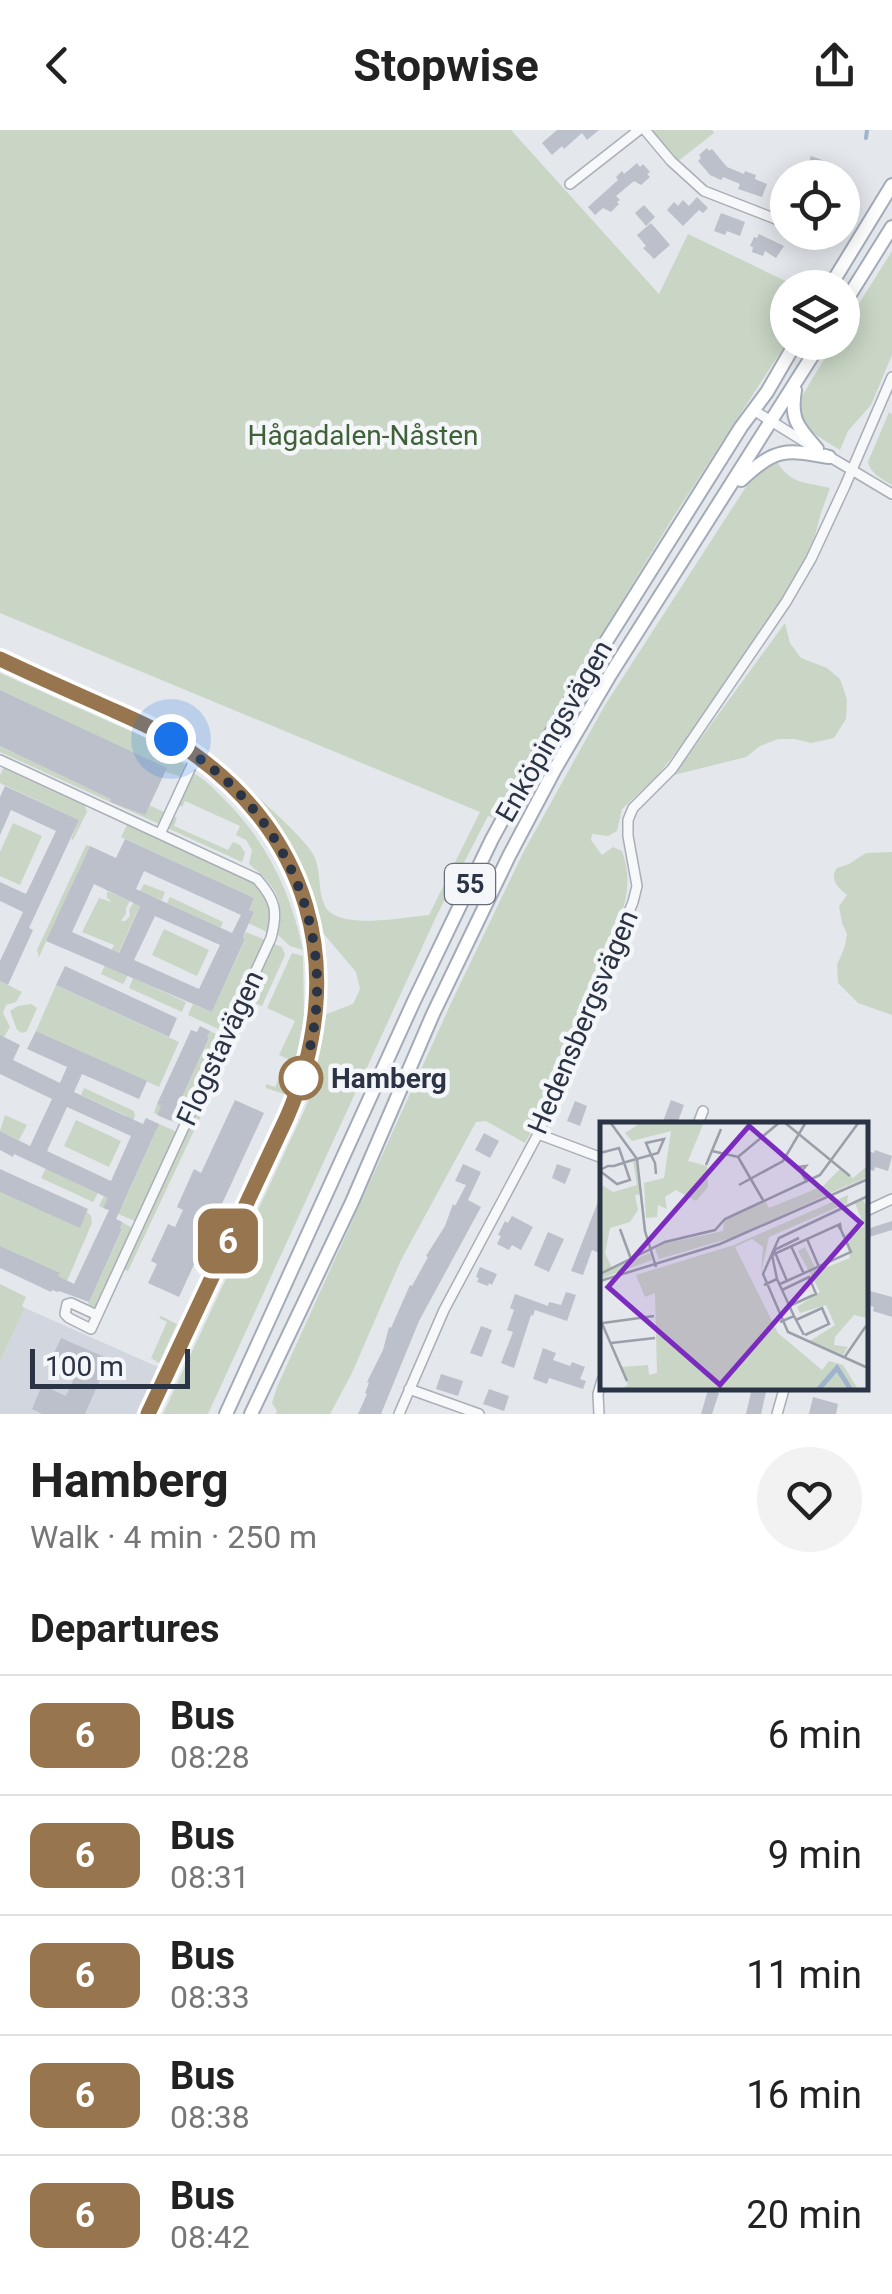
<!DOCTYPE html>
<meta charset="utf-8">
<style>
body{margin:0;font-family:Roboto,sans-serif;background:#f2f2f2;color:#222;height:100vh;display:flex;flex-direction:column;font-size:38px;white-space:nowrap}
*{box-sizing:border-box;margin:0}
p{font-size:32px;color:#767676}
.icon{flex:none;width:55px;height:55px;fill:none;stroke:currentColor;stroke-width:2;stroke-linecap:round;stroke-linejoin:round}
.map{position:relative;height:1284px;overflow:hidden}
.drawer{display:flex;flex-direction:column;background:#fff;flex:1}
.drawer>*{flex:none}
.badge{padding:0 20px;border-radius:15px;font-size:35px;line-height:65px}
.buttons{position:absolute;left:770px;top:30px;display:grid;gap:20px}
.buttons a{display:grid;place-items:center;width:90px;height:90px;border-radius:50%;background:#fff;box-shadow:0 5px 25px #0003;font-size:50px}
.scale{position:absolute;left:30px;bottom:25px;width:160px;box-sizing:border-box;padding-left:10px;border:5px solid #2b3445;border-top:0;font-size:28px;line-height:35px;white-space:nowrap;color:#2b3445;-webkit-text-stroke:8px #f4f6f9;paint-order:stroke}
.you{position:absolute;width:50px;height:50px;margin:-25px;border:8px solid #fff;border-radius:50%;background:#1a73e8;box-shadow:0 0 0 15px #1a73e833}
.map>.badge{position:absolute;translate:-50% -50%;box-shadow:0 0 0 5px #fff}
h2{padding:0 30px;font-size:38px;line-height:90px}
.round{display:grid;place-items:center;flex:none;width:105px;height:105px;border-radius:52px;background:#f2f2f2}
.headline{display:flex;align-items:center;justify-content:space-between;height:170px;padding:0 30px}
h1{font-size:48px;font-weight:700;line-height:75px}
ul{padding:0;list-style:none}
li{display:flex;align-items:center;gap:30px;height:120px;padding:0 30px;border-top:2px solid #e0e0e0}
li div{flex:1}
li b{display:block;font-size:38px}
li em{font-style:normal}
li .badge{min-width:110px;font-weight:700;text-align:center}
header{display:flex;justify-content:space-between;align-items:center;height:130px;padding:0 30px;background:#fff;font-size:45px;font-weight:700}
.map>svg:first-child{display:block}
</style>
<header><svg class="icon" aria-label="back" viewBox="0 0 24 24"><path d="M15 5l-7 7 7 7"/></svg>Stopwise<svg class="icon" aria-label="share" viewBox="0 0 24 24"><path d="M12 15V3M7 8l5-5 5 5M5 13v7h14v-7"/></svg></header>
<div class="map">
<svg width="892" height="1284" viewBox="0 0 892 1284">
<rect width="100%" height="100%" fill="#e4e7ec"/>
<path fill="#d2d6de" d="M25 1178 158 1237 136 1284H0V1231Z"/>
<path fill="#c9d6c5" d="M0 0H511L659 164 688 104 798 157 788 158 787 212 672 389 576 546 495 688 488 686 436 787 208 1284H163L304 981 317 948 311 945 323 889 327 884 353 874 360 859 356 842 323 803 309 756 277 696 263 679 255 664C270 679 308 711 315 728 321 743 318 760 324 774 335 802 404 787 429 785L480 682 0 483Z
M649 0H712L714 3 677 32Z
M892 121V225L871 275 848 301 840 320C820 307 797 298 799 271L834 213 842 212 843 199Z
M889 282 892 284V355C882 349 870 343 868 332Z
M776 330C790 355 806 352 830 358L821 383 813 413 783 468 680 617 658 645 622 679 617 701 608 706 592 704 591 710 602 725 613 717 622 721C631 745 628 767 619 791L531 1002 525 1013 486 991 476 992 401 1130 352 1243 330 1284H276L277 1281 272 1273 277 1257 452 871 523 723 605 575 751 349 757 341Z
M785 493 790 513 801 528 827 538 840 549 847 569 846 589 834 608 811 613 795 609H778L760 616 746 627 674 645Z
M0 543 146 608 174 625 185 635 180 646 165 642 166 638 0 560Z
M0 616 144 684 149 675 166 683 159 694 0 622Z
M4 637 84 673 87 682 73 710 71 709 79 690 0 653V645Z
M193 643C205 649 213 658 223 668 266 710 291 762 303 820L290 816 278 805C285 768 276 757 249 734L252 720 246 710 236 705 240 696 185 671 182 677 178 675Z
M171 685 177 688 174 696 228 720 233 712 240 715 245 723 242 732 165 697Z
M13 693 42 706 20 755 0 746V722Z
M130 694 255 753C268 766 274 784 267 802L248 793 254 783 249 780 254 768 121 707 127 695Z
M86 715 90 716 39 827 37 820Z
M892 722V885L858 873 838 853 837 835 845 816 847 804 842 793 839 776 847 765C838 758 829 749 837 738L849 734 866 723Z
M144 754 165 762 162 770 145 764 112 837 128 845 123 854 101 844 114 815 82 802 99 768 112 772 107 768V761L130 771 126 778V784L121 791H125L130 786 129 780Z
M170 767 223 792 221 798 167 773Z
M164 799 209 820 197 846 152 825Z
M246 802 265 810 223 901 188 885 193 874 212 882 245 810 243 808Z
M274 814 282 817 285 825 262 876 254 873 128 1141 123 1139Z
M292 823 303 826 304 888 294 937 284 964 266 958V954L275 957 288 929 279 925 295 891 267 878Z
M133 848 186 872 182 882 129 858Z
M0 851 22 862 16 872 6 875 3 883 10 897 4 907 0 908Z
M56 855 179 912 159 957 36 901Z
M31 874 37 878 27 901 22 903 17 900 10 881 18 876Z
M210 901 220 906 179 994 154 983 157 974 175 982 209 909 207 907Z
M84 958 134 981 135 986 132 992 125 985 81 965Z
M5 985 27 995 19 1010 0 1001Z
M76 990 121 1011 109 1037 64 1016Z
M157 993 177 1002 135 1091 99 1076 104 1066 123 1074 156 1001Z
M46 1038 98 1063 93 1072 41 1048Z
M0 1062 80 1097 87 1082 91 1086 92 1093 67 1151 55 1154 59 1143 0 1116Z
M122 1092 132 1098 95 1177 88 1174 122 1100 120 1098Z
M0 1154 26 1167 22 1176 25 1178 0 1231Z
M161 1186 177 1194 159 1233 151 1228 167 1192 159 1188Z"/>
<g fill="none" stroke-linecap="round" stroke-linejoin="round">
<path stroke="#9fb4cc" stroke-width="4" d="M866 8 867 0"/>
</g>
<path fill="#bbc0ca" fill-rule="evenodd" d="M557 0H599L587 10 582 3 564 19 562 16 552 25 542 13Z
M707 18 709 21 712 19 727 37 744 44 745 41 756 45 755 49 767 54 762 67 738 59 740 54 723 47 721 50 710 45 698 31 701 28 699 25Z
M811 26 825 31 824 35 831 37 828 45 806 40Z
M637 33 640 37 643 34 650 42 647 44 650 47 641 55 634 51 616 66 620 70 617 72 619 74 611 82 603 78 595 85 588 77 618 50 616 47 622 41 624 44Z
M697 67 708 78 703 83 699 80 683 96 667 80 674 72 678 76 683 70 689 76Z
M644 75 655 87 646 96 635 83Z
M721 83 745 92 740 106 727 101 725 105 714 101Z
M651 93 670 115 654 129 643 118 646 116 637 105Z
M759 104 784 116 776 128 765 121 763 126 752 122 753 117 750 116 754 107 757 108Z
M0 560 167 638 145 685 110 672 111 669 0 616Z
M5 656 79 690 29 798 33 800 8 855 0 851V831L23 782 0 771V752L26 764 56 701 11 680 0 705V667Z
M125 709 254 768 249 780 254 782 245 802 243 808 245 809 212 882 46 811 90 716 116 728ZM144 741 241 785 232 803 136 759ZM94 754 140 776 119 823 72 802ZM155 786 220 815 199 859 134 830Z
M65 836 177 888 169 907 56 855Z
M200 896 210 901 207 907 209 908 171 991 157 985 161 976 157 974 191 900 197 902Z
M36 901 147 951 139 969 82 944 74 962 143 994 146 988 159 994 116 1089 122 1092 120 1098 122 1099 89 1172 59 1161 58 1162 52 1160 51 1162 0 1138V1116L60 1143 58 1146 74 1154 109 1080 103 1078 108 1068 14 1024 13 1027 0 1020V1001L30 1016 52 969 0 944V905L20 915 13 930 60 953 67 937 27 919ZM67 977 131 1006 111 1051 47 1021Z
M235 970 264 983 179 1167 148 1153 157 1134 151 1131 168 1094 175 1097 183 1080 177 1077 194 1039 201 1043Z
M671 970 684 975 677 994H662Z
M575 971 587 976 580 996 567 991Z
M484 1003 499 1011 490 1028 475 1020Z
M875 1020 892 1026 888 1041 875 1037 874 1041 864 1038 868 1021 874 1023Z
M463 1034 481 1042 468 1070 481 1077 419 1191 381 1284H358L367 1264 365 1263 369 1253 367 1252 383 1220 389 1197 391 1198 410 1155 412 1156 423 1136 428 1127 426 1126 445 1096 453 1074 455 1076 466 1055 455 1051Z
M557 1034 571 1039 565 1054 552 1048Z
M0 1039 88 1079 80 1098 0 1062Z
M601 1064 602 1124 592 1120 583 1145 571 1141Z
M512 1086 533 1097 521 1120 512 1115 509 1120 497 1114 501 1106 498 1105 505 1091 508 1093Z
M892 1091V1100L866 1108 864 1100Z
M548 1102 564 1109 549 1142 534 1135Z
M480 1137 497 1144 492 1155 489 1153 488 1156 477 1152 479 1148 476 1147Z
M870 1161 892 1167V1187L873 1181 874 1177 866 1175Z
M566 1162 576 1165 567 1191 535 1180 533 1186 531 1185 514 1238 501 1233 513 1202 507 1200 514 1180 510 1178 515 1164 548 1176 549 1172 561 1175Z
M481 1196 492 1200 482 1227 470 1223Z
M61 1208 109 1229 85 1284H42L32 1279 42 1255 66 1266 76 1244 50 1232Z
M543 1218 556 1223 553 1230 570 1236 572 1232 585 1237 580 1249 586 1251 583 1259 549 1248 547 1254 533 1249Z
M441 1244 463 1251 458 1266 436 1259Z
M752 1258 766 1262 761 1284H746Z
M489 1259 509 1266 504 1281 483 1274Z
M708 1260 719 1263 712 1284H701Z
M813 1267 838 1274 836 1284H809Z"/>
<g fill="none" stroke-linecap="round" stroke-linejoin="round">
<g stroke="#a9aeb7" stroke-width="12">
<path id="minor" d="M645 0 671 31 704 61 786 93
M570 54 639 0
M755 281 808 314
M825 324 892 364
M0 529C35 545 69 561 104 576 127 587 151 597 173 610 309 695 353 842 287 987L148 1284
M0 630 160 704 196 626
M698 994 703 981
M538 1004 602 1028
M864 1082 892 1069
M97 1185 71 1173 67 1174 65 1184 69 1188 91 1199 271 808C278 782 276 770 257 749L160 704
M409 1259 479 1284
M399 1284 444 1180 538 1004 633 772 637 756 628 706V690L633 678 672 639 786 472 811 429 845 356 892 247
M599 1284 598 1264 602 1250
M777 1284 785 1256"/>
</g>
<g stroke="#a3abb8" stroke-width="16">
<path id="primary" d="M829 158 892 55
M842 177 892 97
M795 260C790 290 798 297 817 319
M741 350C776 318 784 319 829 327
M226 1284 414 871 492 709 536 628 592 534 741 297 767 262 796 212
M251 1284 352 1072 433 884 509 726 555 639 610 545 821 212"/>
</g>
<use href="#minor" stroke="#f7f8fa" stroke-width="9"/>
<use href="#primary" stroke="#fff" stroke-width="12"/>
</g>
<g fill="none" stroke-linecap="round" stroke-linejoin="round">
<g stroke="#fff" stroke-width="22">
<path id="line" d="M0 529C32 544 65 559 97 573 123 585 149 595 173 610 311 696 351 840 287 987L148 1284"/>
</g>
<use href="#line" stroke="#97764f" stroke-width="15"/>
<path stroke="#2b3445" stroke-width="10" stroke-dasharray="0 18" d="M171 609C195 625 218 641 238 662 311 738 337 848 301 948"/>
</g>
<circle fill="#fff" stroke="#97764f" stroke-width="5" cx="301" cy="948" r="20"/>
<g text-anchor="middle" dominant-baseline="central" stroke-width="9" stroke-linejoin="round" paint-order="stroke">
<rect fill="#f4f6f9" stroke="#676e7b" stroke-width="2.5" x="445" y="734" width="50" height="40" rx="8"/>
<g font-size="25" font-weight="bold" fill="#2b3445">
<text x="470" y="754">55</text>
</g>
<g font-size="28" fill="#3f6138" stroke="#f4f6f9">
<text x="363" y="305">Hågadalen-Nåsten</text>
</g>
<g font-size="28" fill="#2b3445" stroke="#f4f6f9">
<text transform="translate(554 601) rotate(-60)">Enköpingsvägen</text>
<text transform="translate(583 892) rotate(-67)">Hedensbergsvägen</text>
<text transform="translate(220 918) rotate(-65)">Flogstavägen</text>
</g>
<g font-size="28" font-weight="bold" fill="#2b3445" stroke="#f4f6f9" text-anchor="start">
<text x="331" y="948">Hamberg</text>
</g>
</g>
<g transform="translate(600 992)">
<rect width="268" height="268" fill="#e4e7ec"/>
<path d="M42 0H104L88 39 107 44 108 65 96 79 76 68 65 75 67 87 58 83 57 95 46 96 44 61 64 56 71 9 32 19 25 11ZM33 38H36L40 72 35 73 38 88 30 100 10 106 5 131 12 146 50 131 52 138 0 157V62L13 70 37 63ZM267 44V55L247 64 245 59 246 64 134 115 59 137 55 127 63 122 123 109 124 99 165 78 169 86 223 64 241 46 253 56ZM248 73 247 81 169 115 161 151 163 125 152 117 135 125 178 211 222 248 229 239 243 243 258 267 19 268 28 263 21 245 48 243 49 253 57 251 55 171 45 175 36 153 134 123ZM263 78 268 87 267 196 254 193 235 215 234 223 248 225 243 233 210 219 235 203 226 183 200 191 197 185 220 170 198 129 205 125 217 149 250 136 245 113 264 104 255 81Z" fill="#c9d6c5"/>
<path fill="none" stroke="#9fb4cc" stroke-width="5" d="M218 268 237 246 251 268"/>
<path fill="none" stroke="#9a9fa9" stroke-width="2.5" d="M10 0 37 37 45 109 56 145M184 0 250 54M112 29 138 35 180 0M0 31 19 26 30 58 17 62 0 49M138 35 163 78M106 43 121 7M0 48 8 44H14L26 40 33 38 51 33 58 31 64 17 46 21 51 33 55 41 56 52M201 50 206 44 198 45 207 60M139 63 183 39 206 0M268 74 179 116 163 152 188 210 268 246M20 107 31 137M207 117 219 145M191 124 204 152M0 152 65 120 115 108 125 97 220 53 259 0M177 157 172 133 240 102 241 108 238 103M0 159 120 122 268 57M187 159 174 128 199 116M180 162 251 130 241 108M164 163 177 157 194 194M182 168 209 155 216 172 189 184M0 197 27 259M196 198 222 186 229 202 205 213M180 200 194 194 204 213M3 201 54 194M11 221 55 216M244 236 266 204"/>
<path fill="#7b2cbf" fill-opacity="0.15" stroke="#7b2cbf" stroke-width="5" d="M149 4 261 101 120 263 8 165Z"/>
<rect width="268" height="268" fill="none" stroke="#2b3445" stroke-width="5"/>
</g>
</svg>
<div class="buttons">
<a><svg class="icon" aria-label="locate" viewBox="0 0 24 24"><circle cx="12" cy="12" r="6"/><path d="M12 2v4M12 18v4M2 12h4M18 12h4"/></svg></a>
<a><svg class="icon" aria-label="layers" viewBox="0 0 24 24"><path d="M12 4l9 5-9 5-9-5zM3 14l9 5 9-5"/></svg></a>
</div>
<div class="scale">100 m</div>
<div class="you" style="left:171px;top:609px"></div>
<b class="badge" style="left:228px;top:1111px;background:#97764f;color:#fff">6</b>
</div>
<section class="drawer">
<div class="headline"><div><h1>Hamberg</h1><p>Walk · 4 min · 250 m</p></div><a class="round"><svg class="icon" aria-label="heart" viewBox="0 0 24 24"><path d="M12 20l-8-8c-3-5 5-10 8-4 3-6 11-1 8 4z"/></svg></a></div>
<h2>Departures</h2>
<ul>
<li><span class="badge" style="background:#97764f;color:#fff">6</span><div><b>Bus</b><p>08:28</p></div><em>6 min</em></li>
<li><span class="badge" style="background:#97764f;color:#fff">6</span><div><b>Bus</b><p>08:31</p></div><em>9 min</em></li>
<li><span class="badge" style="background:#97764f;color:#fff">6</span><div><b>Bus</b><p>08:33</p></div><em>11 min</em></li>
<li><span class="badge" style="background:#97764f;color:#fff">6</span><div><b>Bus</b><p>08:38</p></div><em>16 min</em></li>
<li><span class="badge" style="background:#97764f;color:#fff">6</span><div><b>Bus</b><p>08:42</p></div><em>20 min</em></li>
</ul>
</section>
